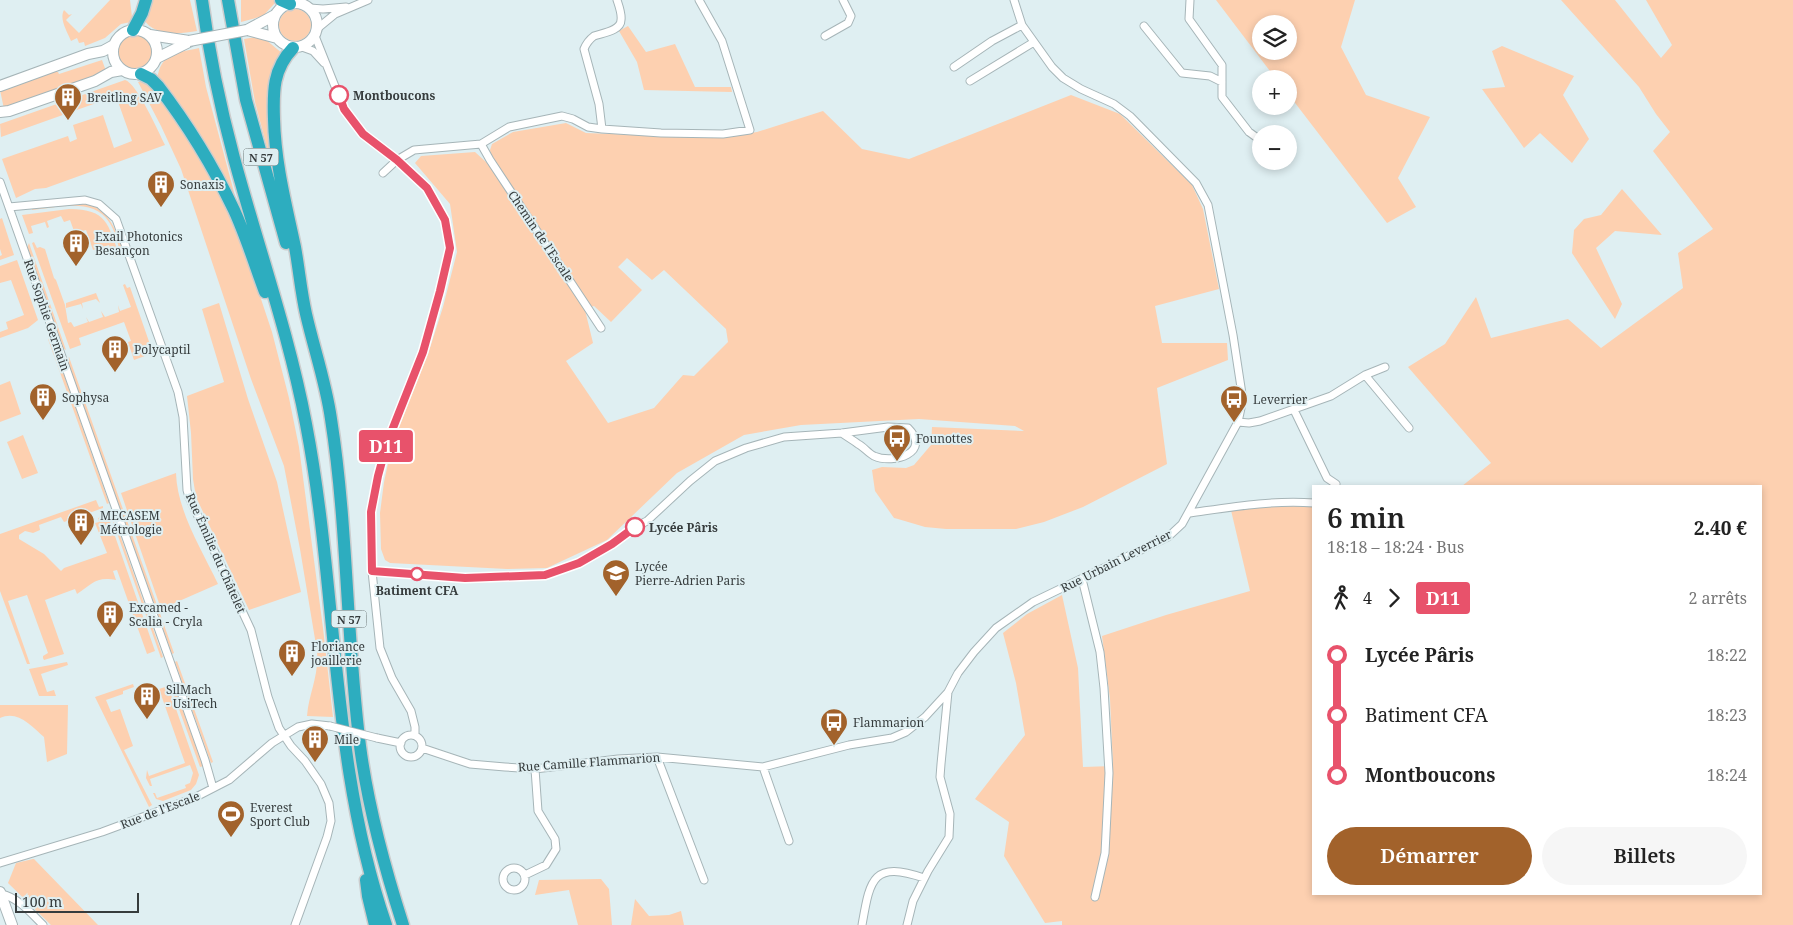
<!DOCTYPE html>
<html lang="fr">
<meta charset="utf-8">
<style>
body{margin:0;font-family:"Noto Serif",serif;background:#f6f6f6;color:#222;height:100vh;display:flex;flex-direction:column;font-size:19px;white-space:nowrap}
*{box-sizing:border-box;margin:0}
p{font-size:16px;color:#767676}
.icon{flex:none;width:28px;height:28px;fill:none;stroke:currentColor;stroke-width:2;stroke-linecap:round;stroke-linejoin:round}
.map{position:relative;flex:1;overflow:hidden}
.panel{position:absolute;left:1312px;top:485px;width:450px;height:410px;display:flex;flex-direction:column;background:#fff;border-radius:0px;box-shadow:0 2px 8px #0003}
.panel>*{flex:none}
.badge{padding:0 10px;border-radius:4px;font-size:18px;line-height:32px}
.buttons{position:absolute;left:1252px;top:15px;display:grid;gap:10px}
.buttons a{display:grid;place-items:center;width:45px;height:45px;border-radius:50%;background:#fff;box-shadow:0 2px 8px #0003;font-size:25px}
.scale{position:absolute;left:15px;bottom:12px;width:124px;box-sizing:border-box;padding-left:5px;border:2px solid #363c3d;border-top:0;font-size:14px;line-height:18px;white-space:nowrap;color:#363c3d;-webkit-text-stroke:4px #dfeff2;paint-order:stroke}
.map>.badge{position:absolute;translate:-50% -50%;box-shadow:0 0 0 2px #fff}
.legs{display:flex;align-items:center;gap:8px;height:55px;padding:0 15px;font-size:16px}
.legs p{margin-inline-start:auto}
.summary{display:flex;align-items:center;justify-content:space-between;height:85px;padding:0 15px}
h1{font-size:28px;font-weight:600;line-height:38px}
.button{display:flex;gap:10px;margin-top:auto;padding:10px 15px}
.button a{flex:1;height:58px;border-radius:30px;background:#a2622b;color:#fff;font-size:20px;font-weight:600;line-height:58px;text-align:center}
.button a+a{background:#f6f6f6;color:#222}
ul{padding:0 15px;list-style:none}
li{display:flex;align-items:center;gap:18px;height:60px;font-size:19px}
li i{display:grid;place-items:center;width:8px;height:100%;margin:0 6px;background:currentColor}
li i::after{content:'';width:12px;height:12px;margin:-6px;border:4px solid;border-radius:50%;background:#fff}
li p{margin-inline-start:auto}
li:first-child i{background:linear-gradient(#0000 50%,currentColor 0)}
li:last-child i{background:linear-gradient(currentColor 50%,#0000 0)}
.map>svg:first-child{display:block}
</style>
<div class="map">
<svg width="1793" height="925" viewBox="0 0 1793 925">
<rect width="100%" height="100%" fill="#dfeff2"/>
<path fill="#fdd0b0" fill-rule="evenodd" d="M110 0H130L132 17 131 22 121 24 105 38 85 46 84 42 79 43 77 38 71 41C67 31 59 19 64 10L69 15 72 14 66 20 79 33Z
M151 0H190L197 31C180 34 153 37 143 18Z
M241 0H274L275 3 263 16 241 22Z
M1216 0H1355L1341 47 1366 95 1430 117 1398 178 1416 207 1387 223 1289 95V79H1276ZM1261 24H1289V51H1261Z
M1561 0H1615L1661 58 1672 45 1646 0H1793V925H1062V921L1045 923 1004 856 1009 822 975 799 1025 735 1016 683 1003 633 1027 614 1062 595 1078 668 1083 767 1113 766 1110 699 1102 636 1166 615 1250 591 1230 506 1282 498 1314 499V894H1761V486H1462L1491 463 1408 367 1445 344 1476 297 1491 338 1568 319 1601 348 1683 288 1678 253 1713 229 1653 151 1670 132 1656 114 1639 87Z
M279 25a16 16 0 1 1 32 0a16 16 0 1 1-32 0Z
M628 26 646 52 675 44 695 87H731L732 92 644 90 637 62 619 31Z
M118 52a17 17 0 1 1 34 0a17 17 0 1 1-34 0Z
M256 37 265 39 283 54 274 64 269 85 273 170 255 102 244 39Z
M1502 46 1574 76 1563 95 1589 139 1572 163 1540 133 1524 148 1482 89 1505 87 1492 51Z
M199 48 206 87 235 196 233 197 157 80C161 52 176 53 199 48Z
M102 60 106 71 95 79 4 109 0 90 46 72H58L59 74Z
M125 80C137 83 159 133 165 145L46 188 35 189 16 198 2 159 68 136 70 142 77 139 73 125 103 115 114 148 132 141 116 96 1 137 0 124Z
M138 82H142L149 86 152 84 177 121 219 193 250 266 272 332 289 398 299 447 323 628 333 717 307 716C309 692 319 677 317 651L300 549 284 466 251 379 181 169 161 126Z
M1071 95 1120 114 1192 185 1203 209 1219 289 1155 306 1162 343H1227L1228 360 1157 388 1167 464 1083 507 1044 522 1016 529H946L925 527 898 519 894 518 875 491 872 470 882 467 906 468 914 465 931 445 932 427 1024 431 1015 426 919 419 801 425 744 435 677 473 607 540 547 568 507 569 390 563 385 560 381 549 380 513 384 482 392 445 428 354 443 307 457 252 450 204 415 163 421 156 475 152 486 162 500 180 588 309 585 310 593 343 566 361 608 423 654 408 683 375 694 376 728 342 726 329 664 270 652 280 627 258 618 267 642 290 611 322 594 306 591 307 491 157 490 150 492 144 513 132 566 123 586 133 718 138 757 132 823 111 862 149 909 159Z
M1622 189 1662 235 1615 231 1596 248 1622 304 1615 319 1572 253 1574 230 1584 219 1601 215Z
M81 203C108 206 115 228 123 250L120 251C117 242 115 230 109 222 93 197 57 208 32 210V208Z
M69 209C108 209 108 225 120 257L113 256 109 245 93 250 86 230 79 232 78 229 74 231 70 220 64 222 61 216 47 221 49 227 47 228 45 222 31 226 33 233 29 234 22 215Z
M2 218 14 255 0 260V256L2 255 0 249V219Z
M34 242 37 248 40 247 45 249 54 278 56 280 65 305 68 323 71 322 74 327 88 322 86 317 89 322 103 317 101 311 105 317 119 312 118 305 120 311 131 307 123 285 125 284 127 288 130 287 153 353 134 360 128 342 131 341 124 322 79 338 81 345 70 349 32 243Z
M29 243 66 350 63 348 27 248Z
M17 260 38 320 28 328 0 338V332L8 329 6 322 24 315 11 280 0 283V266Z
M96 293 100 303 96 299 82 303 83 309 81 304 66 308V303Z
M219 303 248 399 277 482 301 592 249 610 196 497 193 479 191 433 187 396 224 382 202 309Z
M51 338 109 503 107 504 48 339Z
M69 357 174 653 172 654 67 361Z
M10 381 21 414 0 422V385Z
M23 435 38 473 22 479 7 442Z
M176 473C177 511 202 550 218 584L161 609 121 493Z
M96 500 99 507 103 506V508L64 522 61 517 39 525 40 530 33 533 25 531 19 535V539L44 554 61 571 64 568 107 553 95 523 99 522 98 518 108 516 155 651 147 654 117 570 113 571 116 580C96 576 92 584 77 594L75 589 45 600 64 654 44 660 43 658V656L48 653 27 595 8 601 30 664H27L0 591V534Z
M113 515 163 657 161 658 111 516Z
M177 661 213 762 211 763 175 662Z
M67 662 68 665 41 674 47 692 54 690 56 696H39L29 669Z
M133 684 134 687 123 691V694L106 700 111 712 120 709 133 746 124 750 152 805 149 807 95 697Z
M168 686 199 775 196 784 191 790 163 801 156 799 153 793H155L157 798 186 788 185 785 190 783 193 773 190 765 150 779 152 786H150L146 778 147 770 149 776 185 763 159 689Z
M174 686 203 766 200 767 171 687Z
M0 705H68L67 754 47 762 44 737C31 726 18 710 0 718Z
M33 859H34L98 925H51L8 883 16 863Z
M601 879 609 889 612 925H578L569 890 535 895 539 880Z
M635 899 649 916 669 915 681 911 684 925H631Z"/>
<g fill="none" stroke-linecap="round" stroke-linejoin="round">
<g stroke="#a6b5b8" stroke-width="9">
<path id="street" d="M1190 0 1189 19 1222 65V97L1249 132 1256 137
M310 8 323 9 346 7
M1144 26 1182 73 1210 76 1222 82
M318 28 335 14 368 0
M315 36 344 109 363 134 397 160 427 188 445 220 450 248 440 291 423 352 387 443 378 476 371 512 372 571 380 648 392 678 411 711 415 727V735
M825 36 848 23 851 16 843 0
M302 47 313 51 324 63
M954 67 992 41 1022 25
M970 81 1034 42
M602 129 599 104 584 49C586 44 590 39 594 36 602 33 621 31 621 20 622 14 619 6 617 0
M481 144 490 160 601 328
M383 173 397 160 414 150 481 144 509 127 562 116 573 119 588 127 602 129 661 133 723 134 750 130 722 41 699 0
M0 182 205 760 213 788
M9 207 85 200 99 204 116 219 178 392 183 417 187 490 189 497 251 630 268 697 279 728 291 746 305 761 321 784 329 803 331 821 327 837 295 925
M1365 375 1409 428
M1294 410 1327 478 1336 484
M1238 422 1249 423 1260 421 1331 396 1365 375 1385 367
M1190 513C1232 507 1271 500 1314 503
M372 571 465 578 545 575 579 563 612 544 633 528 647 521 690 481 715 461 746 448 784 437 842 433 888 427 908 428C932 452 894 465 874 456 868 453 864 447 858 444 853 440 847 437 842 433
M1082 579 1100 652 1104 688 1109 773 1105 853 1095 897
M400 746a11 11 0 1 1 22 0a11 11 0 1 1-22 0Z
M377 738 401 743
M422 748 470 764 505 767 535 769 618 759 657 757 763 767 849 745 892 738 906 732 925 717 948 692
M657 757 704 880
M763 767 789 841
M0 863 102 832 194 798 229 780 272 743 298 727 312 724 330 726
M503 879a11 11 0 1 1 22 0a11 11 0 1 1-22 0Z
M525 875 546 865 556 849 555 839 538 811 535 769
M1 894C19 898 30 912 43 925
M862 925C870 880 872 860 924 878
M907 925 913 901 928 871 949 837 950 814 940 777 941 764 948 692 958 673 974 652 996 628 1033 602 1168 537 1182 524 1238 422 1241 408 1242 394 1233 335 1208 205 1196 183 1130 116 1114 104 1081 89 1063 78 1052 67 1022 25 1014 0"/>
</g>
<g stroke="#a6b5b8" stroke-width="12">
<path id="secondary" d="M273 25a22 22 0 1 1 44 0a22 22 0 1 1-44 0Z
M113 52a22 22 0 1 1 44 0a22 22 0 1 1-44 0Z
M247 30 275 15
M247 30 277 38
M150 35 189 41
M157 58 189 42
M0 86 88 54 103 51 114 45
M0 112 9 111 95 81 111 72 122 70
M0 892 12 925"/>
</g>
<g stroke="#cbcccd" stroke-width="15">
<path id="highway" d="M202 0C209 53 220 106 234 158 258 247 289 334 306 424 338 590 330 764 386 925
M228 0 246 100 286 243
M281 0 290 4
M133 30 142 13 146 0
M293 48C273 69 273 91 274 119 275 163 286 205 295 247 299 269 301 292 306 314 314 349 326 383 331 419 348 527 346 637 360 746 368 807 384 866 403 925
M141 74 151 79 158 86C188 125 213 166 234 210 246 236 255 265 265 292
M366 880 368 896 375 925"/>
</g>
<use href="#street" stroke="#fff" stroke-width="7"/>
<use href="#secondary" stroke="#fff" stroke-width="10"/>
<use href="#highway" stroke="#2dadbf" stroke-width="12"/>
<g stroke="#a6b5b8" stroke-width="9" stroke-linecap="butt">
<path id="street-bridge" d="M330 726 377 738"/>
</g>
<g stroke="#a6b5b8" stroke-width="12" stroke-linecap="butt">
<path id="secondary-bridge" d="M189 41 247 30"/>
</g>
<use href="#street-bridge" stroke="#fff" stroke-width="7"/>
<use href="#secondary-bridge" stroke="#fff" stroke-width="10"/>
</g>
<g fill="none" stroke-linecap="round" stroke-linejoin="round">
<g stroke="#fff" stroke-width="11">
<path id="line-1" d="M339 95 344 109 363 134 397 160 427 188 445 220 450 248 440 291 423 352 387 443 378 476 371 512 372 571 465 578 545 575 579 563 612 544 635 527"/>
</g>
<use href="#line-1" stroke="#e8526b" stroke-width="8"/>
</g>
<defs>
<g id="building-pin" transform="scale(1.4375)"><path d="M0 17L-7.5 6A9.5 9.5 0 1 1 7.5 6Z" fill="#a2622b" stroke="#dfeff2"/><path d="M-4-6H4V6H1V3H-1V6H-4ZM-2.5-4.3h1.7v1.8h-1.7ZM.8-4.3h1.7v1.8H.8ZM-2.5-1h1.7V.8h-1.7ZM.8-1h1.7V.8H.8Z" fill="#fff"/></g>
<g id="bus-pin" transform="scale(1.4375)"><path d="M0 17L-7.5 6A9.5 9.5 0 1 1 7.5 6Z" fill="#a2622b" stroke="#dfeff2"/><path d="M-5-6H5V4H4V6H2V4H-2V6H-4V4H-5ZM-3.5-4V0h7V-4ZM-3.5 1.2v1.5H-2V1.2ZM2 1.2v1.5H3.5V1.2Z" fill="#fff"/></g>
<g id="school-pin" transform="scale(1.4375)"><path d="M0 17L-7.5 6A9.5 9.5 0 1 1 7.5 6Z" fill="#a2622b" stroke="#dfeff2"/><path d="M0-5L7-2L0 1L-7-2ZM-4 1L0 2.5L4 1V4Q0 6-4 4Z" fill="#fff"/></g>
<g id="stadium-pin" transform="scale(1.4375)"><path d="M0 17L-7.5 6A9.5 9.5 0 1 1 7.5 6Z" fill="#a2622b" stroke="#dfeff2"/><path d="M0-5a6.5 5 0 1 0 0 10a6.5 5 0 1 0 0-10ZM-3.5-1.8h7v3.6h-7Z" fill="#fff"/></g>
</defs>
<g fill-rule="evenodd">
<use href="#building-pin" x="68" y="97"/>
<use href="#building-pin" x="161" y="184"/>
<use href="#building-pin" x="76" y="243"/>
<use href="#building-pin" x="115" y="349"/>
<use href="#building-pin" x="43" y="397"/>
<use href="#bus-pin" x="1234" y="399"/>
<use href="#bus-pin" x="897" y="438"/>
<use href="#building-pin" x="81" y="522"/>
<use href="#school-pin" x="616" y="573"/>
<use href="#building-pin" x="110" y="614"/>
<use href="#building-pin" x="292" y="653"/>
<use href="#building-pin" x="147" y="696"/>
<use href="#bus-pin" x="834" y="722"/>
<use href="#building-pin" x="315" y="739"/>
<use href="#stadium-pin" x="231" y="814"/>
</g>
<g fill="#fff" stroke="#e8526b" stroke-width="2.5">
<circle cx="339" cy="95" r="9"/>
<circle cx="635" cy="527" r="9"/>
<circle cx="417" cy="574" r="6"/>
</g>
<g text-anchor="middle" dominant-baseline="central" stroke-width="4" stroke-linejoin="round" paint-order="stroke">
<g fill="#dfeff2" stroke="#697273" stroke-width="1">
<rect x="243.5" y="148.5" width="35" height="17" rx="4"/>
<rect x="331.5" y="610.5" width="35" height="17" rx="4"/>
</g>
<g font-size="11" font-weight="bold" fill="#363c3d">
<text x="261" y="157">N 57</text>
<text x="349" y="619">N 57</text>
</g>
<g font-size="12" font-weight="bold" fill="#363c3d" stroke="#dfeff2" text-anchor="start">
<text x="353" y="95">Montboucons</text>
<text x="649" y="527">Lycée Pâris</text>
<text x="417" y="590" text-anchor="middle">Batiment CFA</text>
</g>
<g font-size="12" fill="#363c3d" stroke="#dfeff2" text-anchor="start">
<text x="87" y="97">Breitling SAV</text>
<text x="180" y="184">Sonaxis</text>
<text x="95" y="236">Exail Photonics<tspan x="95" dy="14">Besançon</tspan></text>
<text x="134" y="349">Polycaptil</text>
<text x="62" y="397">Sophysa</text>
<text x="1253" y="399">Leverrier</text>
<text x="916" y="438">Founottes</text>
<text x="100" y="515">MECASEM<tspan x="100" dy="14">Métrologie</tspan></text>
<text x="635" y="566">Lycée<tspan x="635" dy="14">Pierre-Adrien Paris</tspan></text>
<text x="129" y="607">Excamed -<tspan x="129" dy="14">Scalia - Cryla</tspan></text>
<text x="311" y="646">Floriance<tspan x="311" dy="14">joaillerie</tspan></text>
<text x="166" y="689">SilMach<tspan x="166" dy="14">- UsiTech</tspan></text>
<text x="853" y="722">Flammarion</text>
<text x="334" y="739">Mile</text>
<text x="250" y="807">Everest<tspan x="250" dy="14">Sport Club</tspan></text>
</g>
<g font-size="12" fill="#363c3d" stroke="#dfeff2">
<text transform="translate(541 236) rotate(56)">Chemin de l'Escale</text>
<text transform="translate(47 315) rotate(71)">Rue Sophie Germain</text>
<text transform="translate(216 553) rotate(66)">Rue Émilie du Châtelet</text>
<text transform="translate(1116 561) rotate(-27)">Rue Urbain Leverrier</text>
<text transform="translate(589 762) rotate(-4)">Rue Camille Flammarion</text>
<text transform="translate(160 810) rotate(-21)">Rue de l'Escale</text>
</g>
</g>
</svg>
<div class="buttons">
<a><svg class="icon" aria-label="layers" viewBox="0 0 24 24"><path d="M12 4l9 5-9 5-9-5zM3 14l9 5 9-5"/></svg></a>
<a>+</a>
<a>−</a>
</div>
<div class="scale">100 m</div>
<b class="badge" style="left:386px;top:446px;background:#e8526b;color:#fff">D11</b>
<section class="panel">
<div class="summary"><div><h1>6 min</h1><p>18:18 – 18:24 · Bus</p></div><b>2.40 €</b></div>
<div class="legs"><svg class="icon" aria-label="walk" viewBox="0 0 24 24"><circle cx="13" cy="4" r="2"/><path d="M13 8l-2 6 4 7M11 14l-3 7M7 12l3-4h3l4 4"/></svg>4<svg class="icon" aria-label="forward" viewBox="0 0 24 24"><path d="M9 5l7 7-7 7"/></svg><b class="badge" style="background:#e8526b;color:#fff">D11</b><p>2 arrêts</p></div>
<ul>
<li><i style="color:#e8526b"></i><b>Lycée Pâris</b><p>18:22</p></li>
<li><i style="color:#e8526b"></i><span>Batiment CFA</span><p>18:23</p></li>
<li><i style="color:#e8526b"></i><b>Montboucons</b><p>18:24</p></li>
</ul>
<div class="button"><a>Démarrer</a><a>Billets</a></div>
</section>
</div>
